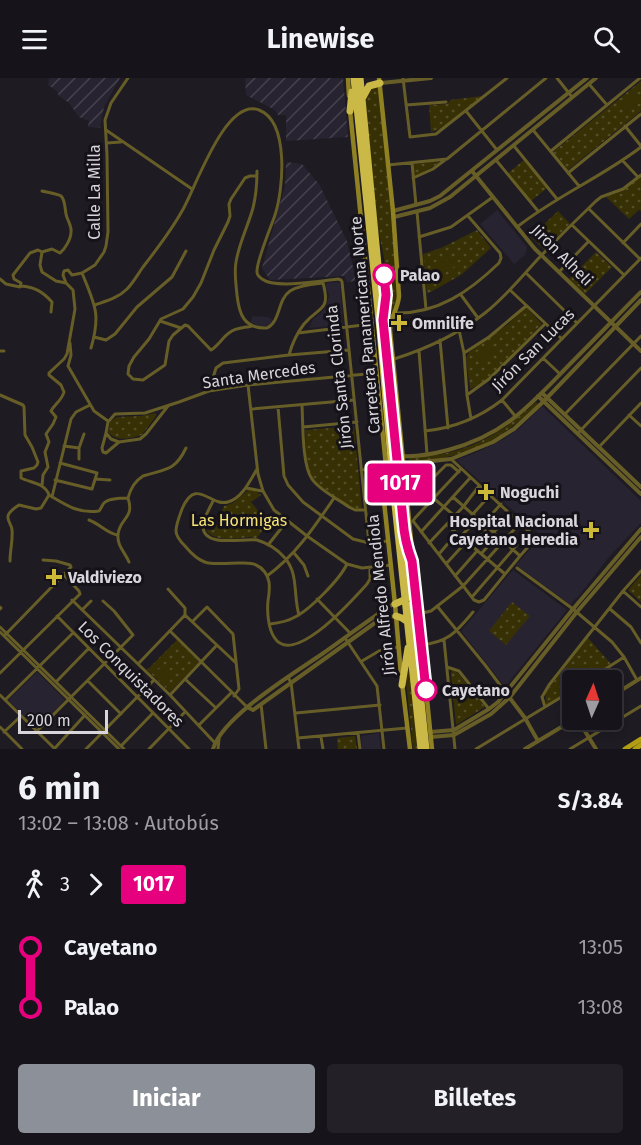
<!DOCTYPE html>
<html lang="es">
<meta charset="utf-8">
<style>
body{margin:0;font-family:"Fira Sans",sans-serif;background:#232127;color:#f1f3f6;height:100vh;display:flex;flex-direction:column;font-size:22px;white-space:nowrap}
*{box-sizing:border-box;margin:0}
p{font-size:20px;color:#9e9ea2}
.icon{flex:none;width:33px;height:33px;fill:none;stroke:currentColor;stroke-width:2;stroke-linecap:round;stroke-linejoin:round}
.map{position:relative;height:671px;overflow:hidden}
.side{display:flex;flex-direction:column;background:#16141a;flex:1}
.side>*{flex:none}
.badge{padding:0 12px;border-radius:4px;font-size:21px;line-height:39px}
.needle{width:39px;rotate:3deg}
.tools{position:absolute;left:562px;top:592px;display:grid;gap:12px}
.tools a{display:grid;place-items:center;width:60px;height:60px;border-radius:6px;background:#16141a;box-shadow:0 3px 9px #0003,0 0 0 2px #353339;font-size:30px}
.scale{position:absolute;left:18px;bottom:15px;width:90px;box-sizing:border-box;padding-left:6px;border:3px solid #d8d6db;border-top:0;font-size:16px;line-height:21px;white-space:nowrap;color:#d8d6db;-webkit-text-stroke:4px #151219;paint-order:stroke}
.map>.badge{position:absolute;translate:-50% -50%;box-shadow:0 0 0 3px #fff}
.legs{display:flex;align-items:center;gap:9px;height:66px;padding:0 18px;font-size:20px}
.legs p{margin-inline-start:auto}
.summary{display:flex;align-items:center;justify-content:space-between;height:102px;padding:0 18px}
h1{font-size:33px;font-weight:700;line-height:45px}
.primary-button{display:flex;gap:12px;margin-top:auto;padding:12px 18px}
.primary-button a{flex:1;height:69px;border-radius:6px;background:#8c9099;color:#fff;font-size:24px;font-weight:700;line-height:69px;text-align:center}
.primary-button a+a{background:#232127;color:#f1f3f6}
ul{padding:0 18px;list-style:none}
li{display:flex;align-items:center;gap:21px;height:60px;font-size:22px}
li i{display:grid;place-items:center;width:9px;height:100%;margin:0 8px;background:currentColor}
li i::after{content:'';width:15px;height:15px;margin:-8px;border:4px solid;border-radius:50%;background:#16141a}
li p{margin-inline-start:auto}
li:first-child i{background:linear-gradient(#0000 50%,currentColor 0)}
li:last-child i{background:linear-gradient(currentColor 50%,#0000 0)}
header{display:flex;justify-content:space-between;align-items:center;height:78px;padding:0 18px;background:#16141a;font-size:27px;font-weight:700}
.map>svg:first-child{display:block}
</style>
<header><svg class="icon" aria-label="menu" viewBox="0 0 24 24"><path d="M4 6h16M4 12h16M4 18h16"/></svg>Linewise<svg class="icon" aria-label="search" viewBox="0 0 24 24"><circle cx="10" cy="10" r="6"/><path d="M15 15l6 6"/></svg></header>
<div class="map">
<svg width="641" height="671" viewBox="0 0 641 671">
<defs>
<pattern id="industrial-furrows" width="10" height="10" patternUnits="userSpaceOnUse" patternTransform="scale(1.5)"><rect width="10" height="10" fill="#282330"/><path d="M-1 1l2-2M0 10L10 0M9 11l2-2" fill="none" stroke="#46424d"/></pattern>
<pattern id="green-dots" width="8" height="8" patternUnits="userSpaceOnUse" patternTransform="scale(1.5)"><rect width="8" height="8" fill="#373004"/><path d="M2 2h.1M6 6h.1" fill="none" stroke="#534d28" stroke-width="1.8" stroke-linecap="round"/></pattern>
</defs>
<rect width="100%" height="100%" fill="#1e1b23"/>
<path fill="#282330" d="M497 132 527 169 525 177 514 186 480 146Z
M338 204 340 206 343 247 309 250 313 241 322 234 327 227 329 217 325 207 327 205Z
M252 238 267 239 272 241 270 247 260 249 251 244Z
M542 328 641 423V445L609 479 578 519 573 523 571 527 516 487 542 458 457 383 459 381 475 375 502 362 520 350Z
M513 492 567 532 505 609 461 553Z
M37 594 65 622 37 651 8 622Z
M379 655 381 671H362L361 658Z"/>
<path fill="url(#industrial-furrows)" d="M49 0H120L104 29 100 50 88 49 89 43 79 39 69 25 59 18 57 13 48 7Z
M245 0H343L348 59 286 63V37H278L275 32 246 17Z
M286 84 302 86 319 106 347 163 356 203 347 204 344 198 270 202 262 190 285 108Z"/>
<path fill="url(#green-dots)" d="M641 3V33L568 92 553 74Z
M375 7 378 9 391 129 398 215 393 237 387 248V211L384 180 375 136 365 21 368 12Z
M482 18 440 51 431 54 429 27 447 26 450 22Z
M524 82 547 110 531 123 508 95Z
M438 83 439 85 417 98 414 97 413 86Z
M641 98V133L639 132 629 141 606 119 622 113Z
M558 133 570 146 551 165 538 152Z
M477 152 491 170 461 197 427 216 423 176 441 170Z
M596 174 612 189 585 216 569 201Z
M525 230H527L542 246C526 262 491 305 470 311L466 280 469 274 507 247Z
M536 324 538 326C513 351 482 373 446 379 434 382 422 383 409 384V380C421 378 435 378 447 375 482 367 510 348 536 324Z
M156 335V338L142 357C130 360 118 365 108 354L110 344 117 339 140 338Z
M354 348 362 431H355L349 428C340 421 316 408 311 399 304 387 306 367 305 352Z
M248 412 256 413 261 417 251 424 268 445 256 461 251 459C237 460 215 465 206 452H214L224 428 233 425Z
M641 497V524L628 512Z
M512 524 530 538 506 567 489 553Z
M588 560 612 587 586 603H573V611L548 626H546L545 615Z
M177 562 199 584 170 614 147 592Z
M409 579 418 671H413L406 603Z
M452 592 458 595 485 629 456 647 451 596Z
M355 658 357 671H338L337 660Z"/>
<path fill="#373004" d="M633 18 639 25 627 35 621 28Z
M538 152 551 165 544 172 531 159Z
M450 180 454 189 437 199 435 189Z
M487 267 493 275 480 283 475 275Z
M160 590 171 601 164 608 154 597Z"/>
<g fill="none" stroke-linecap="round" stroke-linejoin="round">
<path stroke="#665d27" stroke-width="3" d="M403 0 410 59 436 56 507 0
M557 0 572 19
M589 6 607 27
M406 27 446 24
M466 33 497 72
M625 48 641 68
M106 52 192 111
M533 52 579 108
M107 65 121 64
M514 68 557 121
M551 73 640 0
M496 82 538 133
M623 83 638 99
M412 85 416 127
M388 87 447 81 546 0
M257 93C257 105 256 118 253 130 248 148 239 165 236 184 234 195 236 206 237 217 239 236 244 251 267 250 281 243 277 222 290 213 299 207 313 206 323 205
M568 95 641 36
M413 100 433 91 445 82
M589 131 640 181
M417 134 426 231
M572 147 624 197
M517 149C556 118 602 99 641 69
M419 159 451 149 493 119
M623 165 641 146
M42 174 40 187 42 194 56 203 66 205
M560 193 588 164
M82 195C95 227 101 236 91 270
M526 195 577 245
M0 201 6 206 20 209 21 205 14 201 13 197 30 175 38 172 42 174 52 171 60 175C65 171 71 161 71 154 72 148 67 142 66 136 65 131 65 121 61 118 59 116 46 114 42 113
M66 205 63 197 64 193 68 192 72 197 82 195 95 187 104 174 106 168 108 154 107 77 105 42 111 25 128 0
M21 208C35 209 43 214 52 224L51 234
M510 212 562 261
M461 217 478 240
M95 227C106 223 118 220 127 211 133 205 138 196 143 189 157 171 171 153 182 133 195 112 225 19 259 32 290 44 283 113 275 137 271 149 256 184 257 194 257 197 259 199 262 201 275 211 321 203 338 201L341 202 342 204 369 465
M395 235C438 236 470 213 499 185L501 180 500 175 468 138
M160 243 181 250
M252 248C244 250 236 249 229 255 222 260 218 268 211 272L188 248 185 247 173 257 169 263 165 287 143 302 133 301 128 296 129 288 134 279 149 261 161 241 183 231 193 219 201 205 214 172 228 144 230 138 229 126 231 121 245 100 250 98H257
M459 252 464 275 467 317 471 341
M298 255 371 246
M94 259 106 262 115 256 137 229 172 199 186 173
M440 262 448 350
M70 265 71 277 68 288 94 333 108 343
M0 273H4
M419 273 427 376
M464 275 489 259 526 228
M289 277C292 266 297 255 304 246 319 228 331 234 323 205
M543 280 560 296
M394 281C426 271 458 256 485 235 504 220 520 201 537 182 556 162 576 142 596 123L601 119 623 111 641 97
M248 307 258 396 263 413 274 432 307 458 347 486 362 490 391 487
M209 313 216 290 223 285 289 277 349 272
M0 317 23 327 24 329 25 357 32 369 38 384 37 387 34 390 21 393V400C31 405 45 405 49 417L41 430 36 431 19 427C15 430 9 433 8 438 7 443 12 447 12 452 13 462 10 472 10 483
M467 317 489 301 545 246
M502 322 516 339
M302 327C303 345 302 388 312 401 319 412 338 421 349 429L355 432H365
M168 328 146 356 140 361 119 364 111 361 106 355 108 344 115 336 145 335 179 324 209 313 248 307 377 295
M278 329 284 398 288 407 303 424 353 461 369 465 388 463
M252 331 354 322
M565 336 641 258
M629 337 641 348
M303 349 357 344
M425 353C454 350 479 340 502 322L641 180
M579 354 641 290
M106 355 102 370 103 374 106 375 119 364
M64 368 79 370V381
M599 369 641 325
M79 370 84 356
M451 381 536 460 520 478 484 522 479 524 474 522 413 443 415 440 461 391
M421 389 425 413 469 450 460 459
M257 391C250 403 242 420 228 424 210 429 196 398 182 431 180 437 176 446 176 453 176 459 181 464 185 468 204 491 212 485 238 485 244 485 251 484 256 487 263 490 268 497 269 504 270 511 269 517 268 523 267 533 268 550 274 559 293 591 354 520 367 506L370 501V489
M361 392 386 390
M95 401 110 402
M55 402 92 411 97 395 60 385
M42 408 43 397 48 389 45 374 49 364 46 356 53 346 56 339 51 333C55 326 62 322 64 314L61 307 49 297V295L64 281 67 276 75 231 73 212 66 205
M424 409 446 387H451L459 394
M246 410 262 413
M49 417C66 427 78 436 99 433 101 431 102 427 104 425 109 420 122 420 128 420 135 441 119 440 118 457 117 468 125 474 129 484
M52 419 71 341 76 334 90 327
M453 419 519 477
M128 420C130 412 135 403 143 398 166 391 175 393 186 370
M213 423C210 430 203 440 203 449 204 470 243 460 257 462 267 465 277 471 284 479 299 495 293 517 299 537
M472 437 490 417
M89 442C100 446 108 456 118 457
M483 446 501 426
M447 447 505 496
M421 454 470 400
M493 455 510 436
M429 465 463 429 479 408
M268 467 287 443
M471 468 487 450
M294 475 304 487 308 498
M439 476 456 456
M481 476 497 458
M446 486 466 464
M517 490 573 531 612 564 624 579 637 602
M267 498C296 477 315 448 334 420
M455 498 477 473
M168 511 185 530V537
M623 513 641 529
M472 519 529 453
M317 521 350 555
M72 522 170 617 215 665
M437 528 485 587 506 615
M0 529 1 530 0 531
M610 531 631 549 641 565
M82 532 91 523
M418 536 431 533 463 508 520 445
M185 537 236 585
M57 538 189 671
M193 543 207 529 233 556 239 611 234 618
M270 546C278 545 286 544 293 540 309 533 340 501 347 486
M0 549 124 671
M170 553 247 629
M0 554 119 671
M5 557 71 489 70 487 56 483 43 482
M345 560 377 608 384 671
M444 562 455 671
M421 567C449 564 456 554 473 534
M362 583 379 573 399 569
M138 586 185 537
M447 589 459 593 489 631
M0 595 80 516 79 513 64 497
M288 600 291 604 299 671
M185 601 216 630
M88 603 121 636
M587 603 624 579
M56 604 89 570
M0 617 54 670
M170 617 217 567
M5 622 73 555
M261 626 266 671
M545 629 542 619 549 607 623 513 641 493
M296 635 380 627
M199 647 231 615
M0 649 22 671
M37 653 133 557 114 533 103 523
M4 654 21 638
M358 655 360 671
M321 659 323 671
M298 660 407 650
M121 668 153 635
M55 670 85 637
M86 671 154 602
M149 671 185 634
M218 671 219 661
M476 671 573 612
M570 671 641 628"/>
<path stroke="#665d27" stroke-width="4" d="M381 5 431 0
M472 93 535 171 641 273
M393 133 430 123 440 118 587 0
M394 139 430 130 450 119 596 0
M542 315 641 409
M538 318 641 416
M402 378C417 379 433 376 448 372 505 357 530 327 570 286 594 262 617 238 641 214
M403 386 451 381 493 364 514 351 543 324 641 222
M506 615 525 640 538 663
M612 618 641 600
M247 629 253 632 379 542 386 539 396 538
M578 642 596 671
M430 654 454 652 489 631 498 624 573 531 641 451
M431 659 454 657 491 636 510 619 576 535 641 459
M213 671C223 638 293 596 322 576 345 560 367 543 390 528L395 526
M525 671 573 642"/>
<path stroke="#908222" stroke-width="4.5" d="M348 0 349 18
M379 0 393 133 399 218C398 231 390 240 390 252L432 671
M350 32 386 388
M380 390 383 409
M383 414 395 526 401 597
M402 605 410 671"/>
<path stroke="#b19e12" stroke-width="5" d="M625 671 641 661
M635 671 641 667"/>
<path stroke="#cab847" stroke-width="7" d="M354 0 380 252 394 417 421 671
M360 0 381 218
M363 19 369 8 380 5
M350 33 352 14
M388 292 410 516
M383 416 388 387
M395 526 406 521
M411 527 426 671
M396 538 402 540 408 544
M402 607 408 570"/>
</g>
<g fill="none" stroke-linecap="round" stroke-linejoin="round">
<g stroke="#fff" stroke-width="14">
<path id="line-1" d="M384 197 386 217 383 242 403 442C404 456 407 470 412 483L426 612"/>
</g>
<use href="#line-1" stroke="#e6007e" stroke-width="9"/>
</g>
<g fill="#fff" stroke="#e6007e" stroke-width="3">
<circle cx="384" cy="197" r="10"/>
<circle cx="426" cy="612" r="10"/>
</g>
<g fill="#cdb938" stroke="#151219" stroke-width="2">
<path d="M396 236h6v6h6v6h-6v6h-6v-6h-6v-6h6z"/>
<path d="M483 405h6v6h6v6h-6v6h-6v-6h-6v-6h6z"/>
<path d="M588 443h6v6h6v6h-6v6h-6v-6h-6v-6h6z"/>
<path d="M51 490h6v6h6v6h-6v6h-6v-6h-6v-6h6z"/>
</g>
<g text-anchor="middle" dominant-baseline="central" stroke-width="6" stroke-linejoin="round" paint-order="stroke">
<g font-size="16" fill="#d8d6db" stroke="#151219">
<text transform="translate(94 114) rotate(-90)">Calle La Milla</text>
<text transform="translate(562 177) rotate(45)">Jirón Alheli</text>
<text transform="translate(365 247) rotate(-95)">Carretera Panamericana Norte</text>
<text transform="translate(533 272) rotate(-45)">Jirón San Lucas</text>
<text transform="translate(259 297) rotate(-8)">Santa Mercedes</text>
<text transform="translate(339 299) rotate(-96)">Jirón Santa Clorinda</text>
<text transform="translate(381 517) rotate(-96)">Jirón Alfredo Mendiola</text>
<text transform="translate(131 596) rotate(45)">Los Conquistadores</text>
</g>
<g font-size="16" font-weight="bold" fill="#d8d6db" stroke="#151219" text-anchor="start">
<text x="400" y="197">Palao</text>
<text x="442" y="612">Cayetano</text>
</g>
<g font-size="16" font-weight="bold" fill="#d8d6db" stroke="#151219" text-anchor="start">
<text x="412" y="245">Omnilife</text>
<text x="500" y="414">Noguchi</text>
<text x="578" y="443" text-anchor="end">Hospital Nacional<tspan x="578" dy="18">Cayetano Heredia</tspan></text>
<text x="68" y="499">Valdiviezo</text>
</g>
<g font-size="16" fill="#f7e473" stroke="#151219">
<text x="239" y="442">Las Hormigas</text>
</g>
</g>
</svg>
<div class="tools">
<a><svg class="needle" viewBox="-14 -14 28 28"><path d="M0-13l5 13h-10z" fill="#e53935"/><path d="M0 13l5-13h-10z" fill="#9e9ea2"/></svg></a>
</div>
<div class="scale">200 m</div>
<b class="badge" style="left:400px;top:405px;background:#e6007e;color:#fff">1017</b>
</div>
<section class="side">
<div class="summary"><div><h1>6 min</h1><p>13:02 – 13:08 · Autobús</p></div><b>S/3.84</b></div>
<div class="legs"><svg class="icon" aria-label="walk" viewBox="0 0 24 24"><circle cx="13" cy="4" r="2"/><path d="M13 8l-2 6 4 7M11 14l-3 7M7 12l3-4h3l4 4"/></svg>3<svg class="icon" aria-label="forward" viewBox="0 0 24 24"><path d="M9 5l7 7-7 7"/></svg><b class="badge" style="background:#e6007e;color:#fff">1017</b></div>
<ul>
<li><i style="color:#e6007e"></i><b>Cayetano</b><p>13:05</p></li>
<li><i style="color:#e6007e"></i><b>Palao</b><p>13:08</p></li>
</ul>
<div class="primary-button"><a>Iniciar</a><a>Billetes</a></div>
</section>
